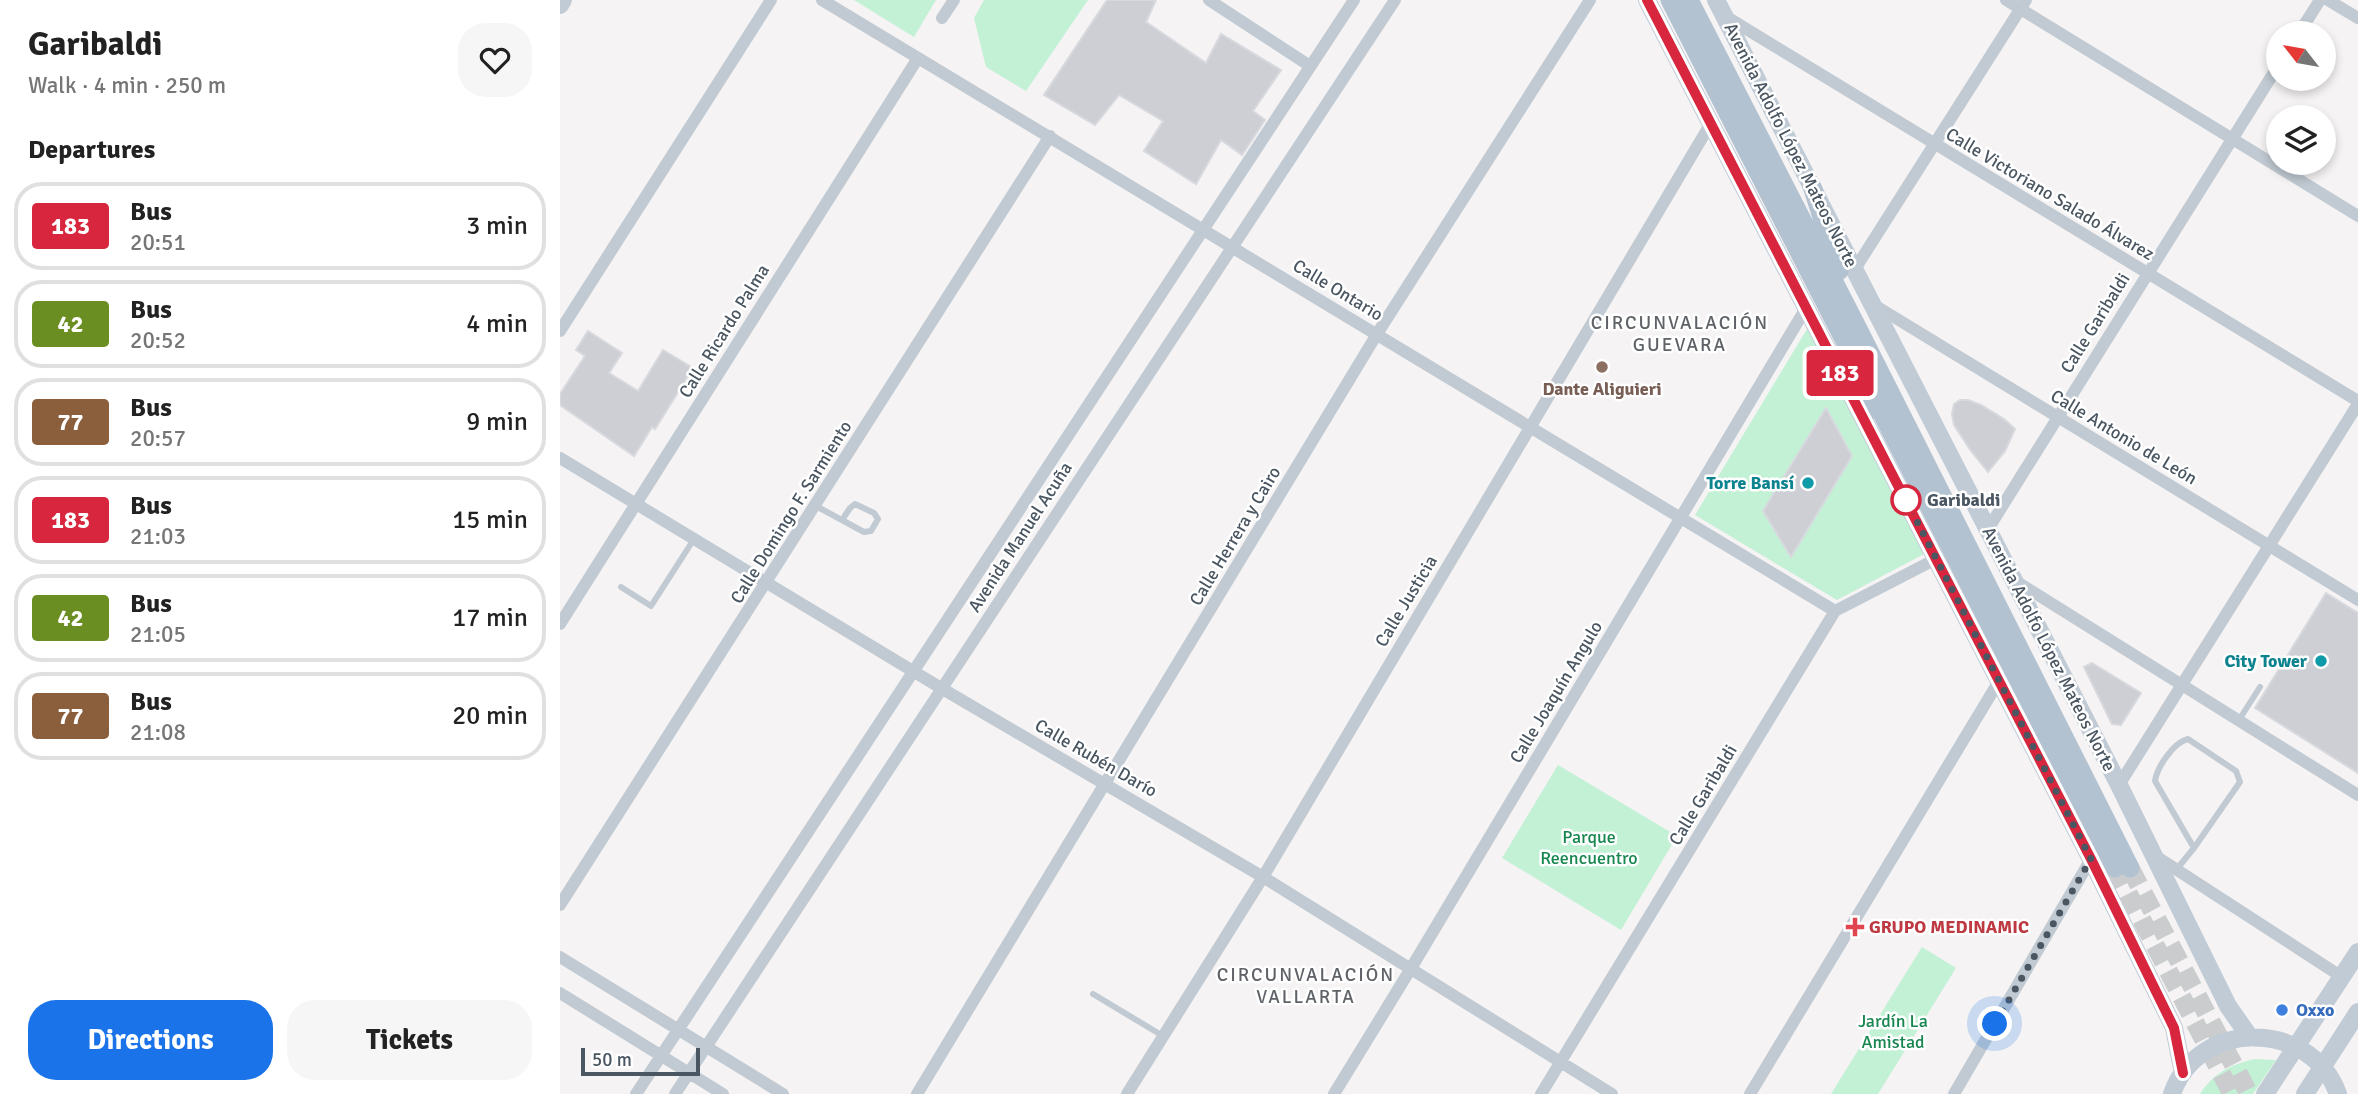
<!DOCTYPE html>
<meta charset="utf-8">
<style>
body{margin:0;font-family:Signika,sans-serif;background:#f6f6f6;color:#222;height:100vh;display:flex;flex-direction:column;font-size:26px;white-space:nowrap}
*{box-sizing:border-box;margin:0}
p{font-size:23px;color:#767676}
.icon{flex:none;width:38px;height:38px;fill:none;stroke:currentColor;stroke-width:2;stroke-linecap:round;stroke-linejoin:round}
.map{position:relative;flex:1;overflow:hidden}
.details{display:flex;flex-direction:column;background:#fff;width:560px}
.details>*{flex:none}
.badge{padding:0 14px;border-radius:5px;font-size:24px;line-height:46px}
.needle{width:46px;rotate:301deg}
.buttons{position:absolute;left:1706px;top:21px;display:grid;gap:14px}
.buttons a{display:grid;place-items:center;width:70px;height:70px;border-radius:50%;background:#fff;box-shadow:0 4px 10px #0003;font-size:35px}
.scale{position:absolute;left:21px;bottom:18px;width:119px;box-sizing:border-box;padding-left:7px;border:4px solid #4a5661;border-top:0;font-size:19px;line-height:24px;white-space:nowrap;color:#4a5661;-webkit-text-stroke:5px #fff;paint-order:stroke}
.you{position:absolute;width:35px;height:35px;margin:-18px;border:5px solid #fff;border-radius:50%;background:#1a73e8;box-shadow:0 0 0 10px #1a73e833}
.map>.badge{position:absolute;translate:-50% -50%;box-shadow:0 0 0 4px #fff}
h2{padding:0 28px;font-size:26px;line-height:63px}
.round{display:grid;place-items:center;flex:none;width:74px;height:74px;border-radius:28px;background:#f6f6f6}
.summary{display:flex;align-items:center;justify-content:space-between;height:119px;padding:0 28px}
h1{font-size:33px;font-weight:800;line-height:52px}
.action{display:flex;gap:14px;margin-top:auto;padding:14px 28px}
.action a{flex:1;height:80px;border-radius:28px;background:#1a73e8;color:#fff;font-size:28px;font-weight:800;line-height:80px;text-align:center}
.action a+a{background:#f6f6f6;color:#222}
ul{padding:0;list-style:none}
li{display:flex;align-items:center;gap:21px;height:88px;margin:0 14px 10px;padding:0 14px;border:4px solid #e0e0e0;border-radius:28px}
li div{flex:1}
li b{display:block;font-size:26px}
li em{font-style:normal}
li .badge{min-width:77px;font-weight:700;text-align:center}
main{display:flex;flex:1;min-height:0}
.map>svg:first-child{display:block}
</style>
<main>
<section class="details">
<div class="summary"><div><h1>Garibaldi</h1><p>Walk · 4 min · 250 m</p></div><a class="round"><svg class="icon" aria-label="heart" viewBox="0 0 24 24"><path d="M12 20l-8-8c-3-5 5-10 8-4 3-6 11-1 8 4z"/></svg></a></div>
<h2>Departures</h2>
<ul>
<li><span class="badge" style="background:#d7263d;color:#fff">183</span><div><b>Bus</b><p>20:51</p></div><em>3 min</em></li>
<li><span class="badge" style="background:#6b8e23;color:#fff">42</span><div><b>Bus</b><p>20:52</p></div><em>4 min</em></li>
<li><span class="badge" style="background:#8b5e3c;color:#fff">77</span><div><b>Bus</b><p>20:57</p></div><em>9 min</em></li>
<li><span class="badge" style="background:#d7263d;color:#fff">183</span><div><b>Bus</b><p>21:03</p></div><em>15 min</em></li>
<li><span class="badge" style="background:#6b8e23;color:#fff">42</span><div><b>Bus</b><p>21:05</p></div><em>17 min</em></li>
<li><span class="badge" style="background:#8b5e3c;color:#fff">77</span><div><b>Bus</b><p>21:08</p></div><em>20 min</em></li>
</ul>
<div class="action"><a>Directions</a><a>Tickets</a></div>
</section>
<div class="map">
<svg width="1798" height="1094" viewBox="0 0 1798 1094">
<rect width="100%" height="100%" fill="#f5f3f3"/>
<path fill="#c3f1d5" d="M294 0H376L354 37Z
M424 0H528L466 91 426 67 414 18Z
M1247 329 1364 554 1277 600 1135 515Z
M998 765 1117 836 1061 930 942 858Z
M1362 947 1396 968 1318 1094H1271Z
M1695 1059 1716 1060 1693 1094H1640C1653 1073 1672 1064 1695 1059Z"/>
<path fill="#cdcfd5" stroke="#d7d9de" stroke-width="2" d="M547 0H596L586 22 646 63 661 34 721 70 693 111 705 120 682 155 661 140 636 184 584 151 603 121 559 95 535 125 484 95Z
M28 331 62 353 49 373 78 391 103 350 133 368 95 429 92 427 74 456 0 405V394L25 356 16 350Z
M1400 400H1408L1421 405 1444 419 1455 429 1445 451 1428 472 1411 451 1394 425 1392 414 1394 404Z
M1266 408 1292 456 1231 557 1203 511Z
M1766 593 1798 613V773L1695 708Z
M1532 663 1581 693 1561 725 1552 724 1524 667Z"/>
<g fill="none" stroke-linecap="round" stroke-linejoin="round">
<path stroke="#caccce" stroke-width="19" stroke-dasharray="19 10" stroke-linecap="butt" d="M1555 868 1672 1094
M1570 868 1689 1094"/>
<path stroke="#c1cad2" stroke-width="6" d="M256 506 304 532 311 531 318 519 314 513 295 504 290 508 282 520
M61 587 91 606 134 539
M1679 720 1700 687
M1616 870 1634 848 1680 782 1676 771 1628 739C1614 742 1597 767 1595 781L1634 848
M533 994 603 1036"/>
<path stroke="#c1cad2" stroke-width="12" d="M262 0 1275 611
M649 0 750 66
M1446 0 1798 216
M1768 0 1798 18
M1165 16 1798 401
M382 18 394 0
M1739 33 1760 0
M1295 269 1466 0
M1311 303 1798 600
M0 331 211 0
M0 458 381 688 703 877 1052 1094
M1428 529 1718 66
M1454 580 1798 795
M0 624 358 58
M1559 785 1798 404
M1594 855 1782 977
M0 905 490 136
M0 957 223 1094
M0 993 163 1094
M76 1094 794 0
M115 1094 835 0
M357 1094 817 334 1030 0
M567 1094 703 877 1151 123
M774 1094 850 970 1246 308
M981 1094 1275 611 1376 559
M1190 1094 1439 681
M1394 1094 1531 859"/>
<path stroke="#c1cbd6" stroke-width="18" d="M1087 0 1531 859 1614 1028 1623 1073
M1156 0 1559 785 1668 1006 1689 1036
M0 5 3 0
M1612 1094C1638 1018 1751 1019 1778 1094
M1705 1094 1798 952
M1745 1094 1798 1012"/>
<path stroke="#b3c2d1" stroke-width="19" d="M1110 0 1555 868
M1129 0 1295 323 1570 868
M1253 189 1279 271
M1275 363 1310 410"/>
</g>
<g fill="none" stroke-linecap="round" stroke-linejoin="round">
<g stroke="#fff" stroke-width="16">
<path id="line" d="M1087 0 1531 859 1614 1028 1623 1073"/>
</g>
<use href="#line" stroke="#d7263d" stroke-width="10"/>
<path stroke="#4a5661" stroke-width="7" stroke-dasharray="0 12.6" d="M1346 500 1531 859 1435 1024"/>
</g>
<circle fill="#8d6e63" stroke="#fff" stroke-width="2.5" cx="1042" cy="367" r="7"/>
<g fill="#0f9aa8" stroke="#fff" stroke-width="2.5">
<circle cx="1248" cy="483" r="7"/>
<circle cx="1761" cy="661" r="7"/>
</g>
<circle fill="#fff" stroke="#d7263d" stroke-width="3.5" cx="1346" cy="500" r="14"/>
<path fill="#e0444e" stroke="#fff" stroke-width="2.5" d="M1291.5 916.5h7v7h7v7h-7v7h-7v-7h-7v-7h7z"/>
<circle fill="#3f7fe0" stroke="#fff" stroke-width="2.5" cx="1722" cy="1010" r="7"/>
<g text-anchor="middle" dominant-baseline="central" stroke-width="5" stroke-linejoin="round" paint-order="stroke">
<g font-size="18" fill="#4a5661" stroke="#fff">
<text transform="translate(1231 145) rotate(63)">Avenida Adolfo López Mateos Norte</text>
<text transform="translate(1490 194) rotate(31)">Calle Victoriano Salado Álvarez</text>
<text transform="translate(778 290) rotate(31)">Calle Ontario</text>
<text transform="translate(1535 323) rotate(-58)">Calle Garibaldi</text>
<text transform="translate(164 331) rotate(-58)">Calle Ricardo Palma</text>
<text transform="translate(1564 437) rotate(31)">Calle Antonio de León</text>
<text transform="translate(231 512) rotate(-58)">Calle Domingo F. Sarmiento</text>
<text transform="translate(675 536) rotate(-59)">Calle Herrera y Cairo</text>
<text transform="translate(460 537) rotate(-57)">Avenida Manuel Acuña</text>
<text transform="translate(846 601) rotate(-59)">Calle Justicia</text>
<text transform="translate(1489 649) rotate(63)">Avenida Adolfo López Mateos Norte</text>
<text transform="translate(996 692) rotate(-59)">Calle Joaquín Angulo</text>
<text transform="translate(536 758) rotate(30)">Calle Rubén Darío</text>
<text transform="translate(1143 795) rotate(-59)">Calle Garibaldi</text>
</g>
<g font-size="18" font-weight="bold" fill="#785e54" stroke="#fff">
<text x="1042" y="389">Dante Aliguieri</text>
</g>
<g font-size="18" font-weight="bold" fill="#0d838f" stroke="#fff" text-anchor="end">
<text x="1234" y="483">Torre Bansí</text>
<text x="1747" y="661">City Tower</text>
</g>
<g font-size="18" font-weight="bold" fill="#4a5661" stroke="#fff" text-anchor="start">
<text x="1367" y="500">Garibaldi</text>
</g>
<g font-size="18" fill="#17864f" stroke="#fff">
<text x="1029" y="837">Parque<tspan x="1029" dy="21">Reencuentro</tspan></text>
<text x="1333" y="1021">Jardín La<tspan x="1333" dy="21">Amistad</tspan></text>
</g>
<g font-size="18" font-weight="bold" fill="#be3a42" stroke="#fff" text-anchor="start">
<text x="1309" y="927">GRUPO MEDINAMIC</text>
</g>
<g font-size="18" font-weight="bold" fill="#366cbe" stroke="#fff" text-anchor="start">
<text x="1736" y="1010">Oxxo</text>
</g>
<g font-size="19" letter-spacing="2" fill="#5f6368" stroke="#fff">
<text x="1120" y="323">CIRCUNVALACIÓN<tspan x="1120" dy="22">GUEVARA</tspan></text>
<text x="746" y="975">CIRCUNVALACIÓN<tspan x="746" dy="22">VALLARTA</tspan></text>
</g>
</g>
</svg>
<div class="buttons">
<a><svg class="needle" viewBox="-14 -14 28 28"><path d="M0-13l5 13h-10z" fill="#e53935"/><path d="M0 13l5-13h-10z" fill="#767676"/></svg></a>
<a><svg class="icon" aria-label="layers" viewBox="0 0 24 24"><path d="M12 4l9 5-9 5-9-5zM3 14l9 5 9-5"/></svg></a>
</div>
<div class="scale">50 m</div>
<div class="you" style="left:1435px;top:1024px"></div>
<b class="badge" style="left:1280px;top:373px;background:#d7263d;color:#fff">183</b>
</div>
</main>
